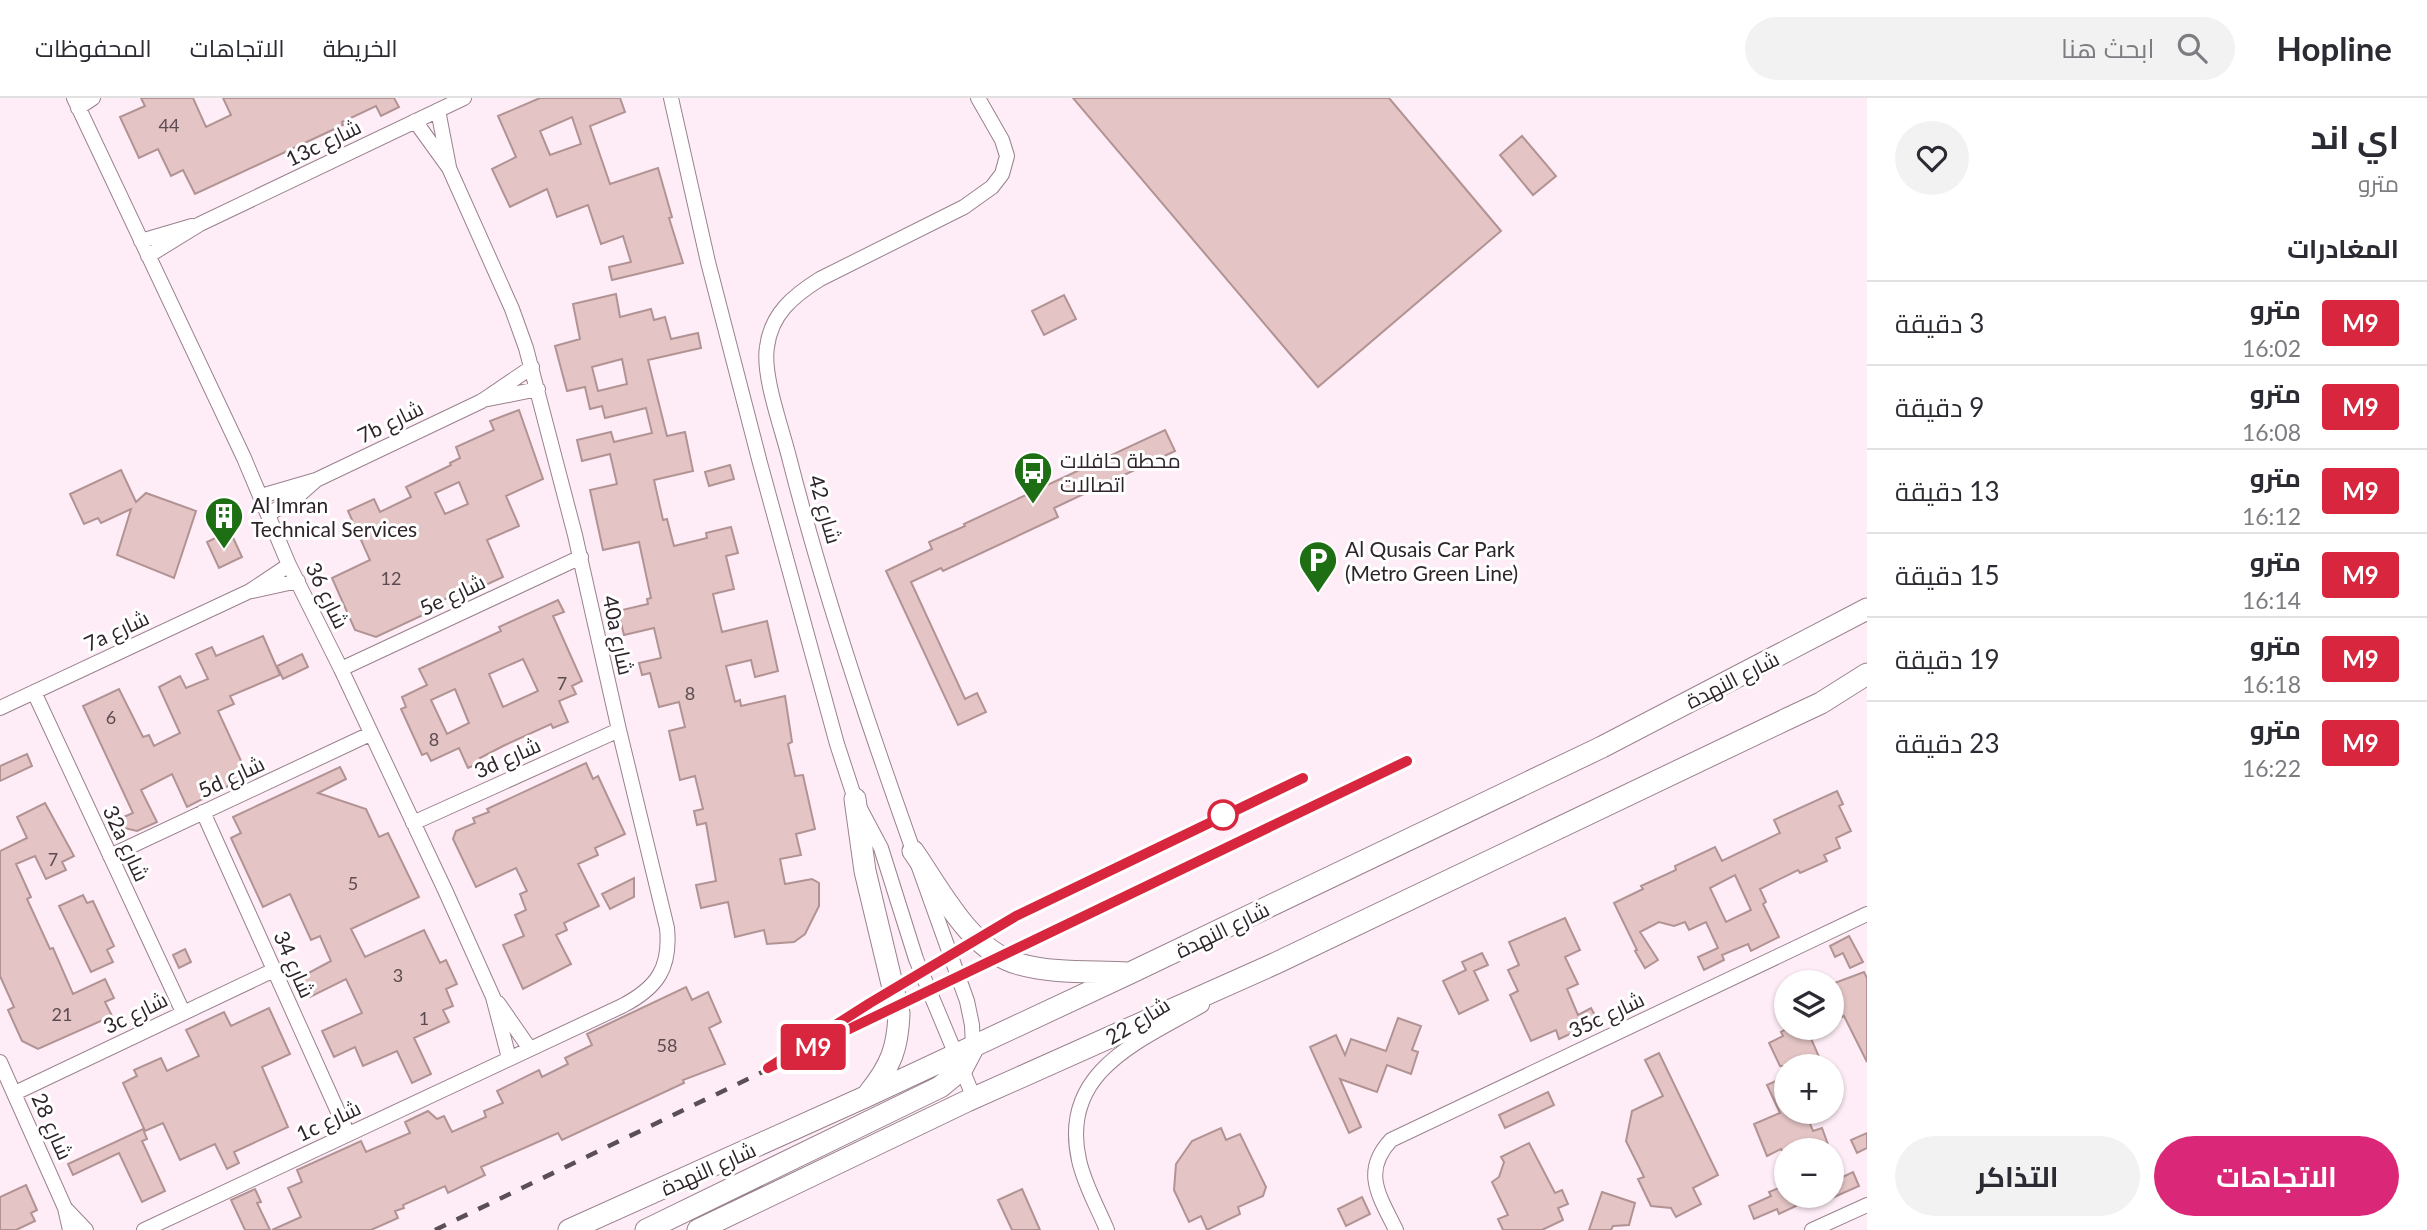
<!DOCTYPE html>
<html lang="ar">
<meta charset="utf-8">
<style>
body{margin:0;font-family:Lato,Cairo,sans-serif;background:#f2f2f3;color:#2b2b33;direction:rtl;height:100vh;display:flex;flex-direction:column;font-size:26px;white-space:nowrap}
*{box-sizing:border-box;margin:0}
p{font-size:23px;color:#7c7c81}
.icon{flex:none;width:38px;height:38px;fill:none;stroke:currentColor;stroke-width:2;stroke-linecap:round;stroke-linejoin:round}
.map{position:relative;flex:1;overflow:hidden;direction:ltr}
.drawer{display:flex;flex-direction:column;background:#fff;width:560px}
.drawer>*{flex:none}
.badge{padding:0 14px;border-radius:5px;font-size:24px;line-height:46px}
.tools{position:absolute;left:1774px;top:872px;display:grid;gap:14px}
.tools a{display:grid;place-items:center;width:70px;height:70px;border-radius:50%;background:#fff;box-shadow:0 2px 5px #0004;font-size:35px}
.map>.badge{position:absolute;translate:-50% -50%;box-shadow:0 0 0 4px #fff}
h2{padding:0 28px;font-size:26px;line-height:63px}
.round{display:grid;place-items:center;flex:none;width:74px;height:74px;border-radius:37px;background:#f2f2f3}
.head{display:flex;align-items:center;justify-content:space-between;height:119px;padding:0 28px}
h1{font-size:33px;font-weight:700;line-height:52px}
.button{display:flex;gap:14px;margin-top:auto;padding:14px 28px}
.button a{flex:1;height:80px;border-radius:42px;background:#db2777;color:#fff;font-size:28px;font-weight:700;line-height:80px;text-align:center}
.button a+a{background:#f2f2f3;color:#2b2b33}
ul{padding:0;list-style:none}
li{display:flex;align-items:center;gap:21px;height:84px;padding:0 28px;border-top:2px solid #e1e1e2}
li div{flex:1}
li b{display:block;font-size:26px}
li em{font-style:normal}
li .badge{min-width:77px;font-weight:700;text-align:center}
header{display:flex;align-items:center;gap:42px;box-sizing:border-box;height:98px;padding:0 35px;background:#fff;border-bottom:2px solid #e1e1e2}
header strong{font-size:33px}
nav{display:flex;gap:38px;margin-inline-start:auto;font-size:24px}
.search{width:490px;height:63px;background:#f2f2f3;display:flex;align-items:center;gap:18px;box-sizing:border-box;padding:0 24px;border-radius:38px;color:#7c7c81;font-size:26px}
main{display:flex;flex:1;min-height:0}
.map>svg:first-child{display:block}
</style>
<header>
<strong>Hopline</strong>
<div class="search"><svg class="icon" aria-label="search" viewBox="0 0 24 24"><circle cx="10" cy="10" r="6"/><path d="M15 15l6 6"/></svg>ابحث هنا</div>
<nav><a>الخريطة</a><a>الاتجاهات</a><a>المحفوظات</a></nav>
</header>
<main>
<section class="drawer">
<div class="head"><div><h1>اي اند</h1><p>مترو</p></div><a class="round"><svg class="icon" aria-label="heart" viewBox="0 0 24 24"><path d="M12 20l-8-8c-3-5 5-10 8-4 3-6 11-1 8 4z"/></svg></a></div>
<h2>المغادرات</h2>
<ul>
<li><span class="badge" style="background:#d7263d;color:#fff">M9</span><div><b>مترو</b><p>16:02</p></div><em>3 دقيقة</em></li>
<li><span class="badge" style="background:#d7263d;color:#fff">M9</span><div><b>مترو</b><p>16:08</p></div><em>9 دقيقة</em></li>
<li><span class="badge" style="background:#d7263d;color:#fff">M9</span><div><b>مترو</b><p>16:12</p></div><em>13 دقيقة</em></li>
<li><span class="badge" style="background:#d7263d;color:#fff">M9</span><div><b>مترو</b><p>16:14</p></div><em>15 دقيقة</em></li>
<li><span class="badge" style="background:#d7263d;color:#fff">M9</span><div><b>مترو</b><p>16:18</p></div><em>19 دقيقة</em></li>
<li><span class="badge" style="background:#d7263d;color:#fff">M9</span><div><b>مترو</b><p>16:22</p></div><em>23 دقيقة</em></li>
</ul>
<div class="button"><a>الاتجاهات</a><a>التذاكر</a></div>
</section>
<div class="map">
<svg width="1867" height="1132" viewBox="0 0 1867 1132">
<rect width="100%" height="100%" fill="#feedf6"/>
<path fill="#e4c4c5" stroke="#b29394" stroke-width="2" fill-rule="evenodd" d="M141 0H193L206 29 231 17 223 0H394L399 9 381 18 376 8 342 24 343 27 326 35 195 96 183 72 171 78 158 51 139 60 120 19 145 8Z
M540 0H620L625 14 590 28 610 86 658 70 672 119 669 120 683 165 612 182 609 169 631 164 623 138 601 146 588 107 557 119 547 91 510 109 492 71 516 59 498 18ZM572 19 581 46 550 57 540 33Z
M1073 0H1389L1501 133 1318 289Z
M1522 38 1556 78 1533 97 1500 57Z
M616 196 620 219 651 211 654 222 665 219 671 241 698 235 701 250 648 262 667 338 685 334 693 373 654 382 663 422 667 421 674 448 707 440 706 435 731 429 738 455 726 458 734 491 713 496 722 534 767 523 778 573 755 579 751 562 726 568 735 604 740 602 741 608 785 598 792 644 788 646 795 678 803 677 815 731 796 736 801 757 780 761 785 786 812 781 819 785V808L805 836 794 844 767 846 764 832 735 839 728 804 701 810 696 787 716 783 706 725 697 727 694 713 703 711 695 678 680 682 669 633 685 629 679 604 659 609 650 575 642 577 639 565 661 560 654 530 624 537 618 513 648 506 647 501 651 500 639 444 603 452 590 392 617 386 610 356 582 363 577 342 611 334 614 344 652 335 646 310 605 320 602 308 590 311 585 289 567 293 555 248 580 241 573 206ZM622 261 627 286 598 293 592 269Z
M1064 197 1076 221 1044 237 1032 213Z
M519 312 543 381 506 398 519 428 487 442 503 479 477 491 475 488 436 505 438 510 376 539 355 532 332 480 370 462 348 413 374 401 380 414 411 399 406 389 451 367 450 365 460 360 456 349 494 332 490 323ZM459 384 468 406 445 416 435 395Z
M1165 332 1175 353 1054 410 1058 419 943 473 941 470 911 484 965 601 977 595 986 614 958 627 886 473 932 451 929 444 965 428 964 426Z
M730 367 734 381 709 388 705 374Z
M121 372 136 404 146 395 196 413 174 480 117 457 131 411 101 425 98 420 84 426 70 396Z
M230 433 242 459 219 470 207 444Z
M558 502 564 514 553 518 582 583 572 588 576 596 559 603 568 624 553 630 551 626 503 648 480 660 482 664 468 670 459 650 431 663 427 655 422 657 401 611 406 609 402 599 427 587 419 571 501 533 499 529ZM523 561 538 593 503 609 489 576ZM455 591 469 625 447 636 431 602Z
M263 538 280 577 230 598 234 606 218 613 248 678 187 709 172 676 141 692 157 724 137 733 107 726 133 715 83 608 119 591 143 639 149 637 154 648 180 635 159 589 180 578 186 590 208 581 196 556 212 549 216 558Z
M302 556 308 569 283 581 277 568Z
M27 656 32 668 0 683V668Z
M586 665 593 681 598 678 625 736 595 750 598 757 578 766 599 808 564 825 567 832 556 837 571 866 523 891 503 847 524 838 515 817 526 812 520 796 527 793 516 770 476 789 453 741 456 733 475 725 473 720 489 714 487 711Z
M340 669 346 681 318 695 366 711 379 739 388 735 419 799 351 831 365 859 424 832 440 865 446 862 457 886 446 891 453 908 443 912 449 924 414 940 431 976 412 985 397 953 363 968 355 949 334 959 322 933 362 915 346 881 310 899 301 879 331 863 320 838 311 842 290 796 263 809 231 740 241 735 233 719Z
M1837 693 1843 706 1839 708 1851 733 1836 740 1840 750 1824 757 1827 763 1800 775 1798 772 1760 791 1766 804 1763 806 1779 839 1751 853 1748 846 1722 857 1724 862 1704 872 1698 859 1718 850 1706 824 1689 832 1685 824 1674 828 1659 824 1640 834 1658 862 1645 870 1635 853 1637 852 1614 805 1643 791 1641 788 1676 772 1675 768 1715 749 1722 763 1780 735 1774 722ZM1735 777 1751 812 1726 824 1710 790Z
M45 705 74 758 62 764 66 772 46 781 35 758 16 766 31 799 27 801 50 851 53 850 73 896 105 881 114 900 105 904 112 918 38 951 22 943 8 912 14 909 0 878V753L27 740 17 719Z
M634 780V799L610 811 602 796Z
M83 797 87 805 93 803 114 848 107 852 113 864 91 874 59 808Z
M1565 820 1580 852 1565 859 1578 886 1567 891 1578 917 1591 910 1598 923 1559 941 1556 932 1531 943 1510 897 1518 893 1508 872 1519 867 1509 844Z
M1849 838 1863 864 1850 870 1843 855 1835 859 1830 848Z
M185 851 191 864 179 870 173 857Z
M1482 855 1488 867 1474 873 1488 902 1459 916 1443 883 1466 872 1462 864Z
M1864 874 1867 880V964L1844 918 1842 919 1838 909 1832 911V886Z
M686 889 692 902 708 894 721 924 709 930 725 966 683 982 684 985 562 1042 558 1035 481 1069 485 1077 448 1095 445 1088 403 1107 404 1110 395 1113 398 1120 371 1132H272L301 1119 288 1090 302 1084 297 1072 361 1043 366 1054 410 1035 405 1024 428 1013 437 1021 444 1018 452 1034 486 1019 484 1013 503 1005 497 993 539 972 542 979 568 966 565 960 592 947 587 936Z
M269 910 290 956 262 969 288 1029 234 1054 239 1065 227 1071 215 1046 180 1062 163 1025 145 1033 123 985 137 978 134 972 161 960 167 973 199 958 186 932 224 914 231 928Z
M1398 920 1421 928 1412 952 1418 954 1411 976 1387 967 1377 994 1340 981 1361 1029 1349 1035 1310 949 1336 937 1345 957 1351 941 1386 953Z
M1790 929H1794L1796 934 1806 929 1823 968H1780L1769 945 1783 938 1781 934Z
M1659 955 1718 1077 1693 1090 1701 1106 1676 1119 1671 1110 1651 1108 1638 1081 1644 1079 1626 1043 1632 1013 1663 998 1645 962Z
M1787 978V1013H1805L1813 1033 1822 1030 1830 1052H1787L1783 1054 1781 1051 1767 1058 1754 1026 1780 1015 1767 987Z
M1548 994 1554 1007 1505 1030 1499 1017Z
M1221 1030 1226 1042 1240 1036 1266 1089 1263 1098 1238 1109 1240 1116 1207 1132 1201 1118 1189 1124 1174 1092 1176 1066 1192 1043Z
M143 1031 147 1041 142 1043 165 1093 142 1104 119 1055 73 1077 68 1066Z
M1867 1035V1050L1857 1055 1851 1042Z
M1529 1045 1555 1095 1562 1092 1568 1106 1558 1110 1563 1122 1542 1132H1503L1498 1121 1508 1117 1492 1084 1499 1079 1504 1064 1501 1059Z
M1853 1074 1859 1088 1832 1100V1084Z
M26 1087 37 1112 31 1115 35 1123 16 1132H0V1099Z
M1786 1087 1787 1097H1791L1796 1108 1779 1116 1777 1111 1754 1121 1749 1108 1771 1098 1769 1094Z
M255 1091 261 1104 257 1105 270 1132H245L231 1102Z
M1022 1091 1040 1132H1012L998 1102Z
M1602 1094 1635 1105 1629 1127 1613 1128 1611 1132H1589Z
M1362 1099 1370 1116 1346 1128 1338 1111Z"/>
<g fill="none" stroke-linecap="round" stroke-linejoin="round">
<g stroke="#9a818e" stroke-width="16">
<path id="street" d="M74 0 244 360 289 467 341 571 445 792 493 899 509 960
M671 0 708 164 760 365 837 646 855 701 881 750 916 861 974 1000
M78 10 93 0
M438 12 449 69
M141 143 192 128
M148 158 200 126 464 0
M483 302 538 291
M261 398 316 382 482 303 532 269
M269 416 298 398 315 383
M252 493 298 483
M341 571 581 459
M34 594 183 914
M0 610 250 493 289 467
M203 714 348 1036
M413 725 619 632
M110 758 370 636
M498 905 530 951
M973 950 972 927 967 903C903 725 837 546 790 363 783 333 762 278 767 249 771 216 793 198 820 181L964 109 992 89 1002 76 1007 58 1002 42 978 0
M0 964 65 1110 70 1132
M15 995 274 872
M65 1110 86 1132
M144 1132 622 908C657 890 671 870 667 830L619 632 575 437 526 250 512 211 449 70 415 23
M1107 1132C1098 1110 1084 1086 1079 1062 1059 973 1140 943 1202 907
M1396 1132C1380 1099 1361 1074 1391 1042L1867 816
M1812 1132 1867 1107"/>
</g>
<g stroke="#9a818e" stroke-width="23">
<path id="primary" d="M855 701 865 773 899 915C898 949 891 968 869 995
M913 753C941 793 970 853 1019 866 1053 876 1093 873 1128 875
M569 1132 865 999 1130 875 1602 649 1867 511
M646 1132 940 989 962 971 973 950
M698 1132 967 1003 1274 866 1789 620 1821 605 1867 576"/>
</g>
<use href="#street" stroke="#fff" stroke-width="14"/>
<use href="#primary" stroke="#fff" stroke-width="21"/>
<path stroke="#5b4f56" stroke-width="4.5" stroke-dasharray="12 12" stroke-linecap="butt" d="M824 934 1016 818 1302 679
M435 1132 1407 663"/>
</g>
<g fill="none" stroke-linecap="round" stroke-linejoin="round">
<g stroke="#fff" stroke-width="16">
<path id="line" d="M1303 680 1016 818 870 905 768 970 1407 663"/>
</g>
<use href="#line" stroke="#d7263d" stroke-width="10"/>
</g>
<defs>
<g id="bus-pin" transform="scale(2.0125)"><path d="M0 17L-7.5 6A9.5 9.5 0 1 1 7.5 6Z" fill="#1e6e13" stroke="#fff"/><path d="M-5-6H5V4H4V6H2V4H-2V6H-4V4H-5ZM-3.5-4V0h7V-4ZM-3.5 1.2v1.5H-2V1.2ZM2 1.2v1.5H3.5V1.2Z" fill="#fff"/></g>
<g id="building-pin" transform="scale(2.0125)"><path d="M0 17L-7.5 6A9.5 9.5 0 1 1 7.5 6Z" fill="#1e6e13" stroke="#fff"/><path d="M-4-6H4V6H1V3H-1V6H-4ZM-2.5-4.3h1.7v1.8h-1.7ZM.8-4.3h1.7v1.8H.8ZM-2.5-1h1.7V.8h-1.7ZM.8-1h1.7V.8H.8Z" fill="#fff"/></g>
<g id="parking-pin" transform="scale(2.0125)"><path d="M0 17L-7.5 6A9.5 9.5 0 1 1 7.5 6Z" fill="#1e6e13" stroke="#fff"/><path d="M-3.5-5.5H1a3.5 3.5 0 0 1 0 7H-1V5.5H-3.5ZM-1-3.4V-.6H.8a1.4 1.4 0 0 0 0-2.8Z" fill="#fff"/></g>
</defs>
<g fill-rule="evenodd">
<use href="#bus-pin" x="1033" y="373"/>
<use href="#building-pin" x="224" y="418"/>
<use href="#parking-pin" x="1318" y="462"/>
</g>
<circle fill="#fff" stroke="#d7263d" stroke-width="3.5" cx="1223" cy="717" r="14"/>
<g text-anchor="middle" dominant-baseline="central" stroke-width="6" stroke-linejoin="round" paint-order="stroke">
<g font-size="18" fill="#5c4c51">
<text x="169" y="27">44</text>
<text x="391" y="480">12</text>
<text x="562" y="585">7</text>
<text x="690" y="595">8</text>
<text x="111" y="619">6</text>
<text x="434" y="641">8</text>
<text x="53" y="761">7</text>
<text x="353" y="785">5</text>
<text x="398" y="877">3</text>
<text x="62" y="916">21</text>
<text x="424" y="920">1</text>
<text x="667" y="947">58</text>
</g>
<g font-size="21" fill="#2e242a" stroke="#fff">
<text transform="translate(323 44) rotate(-26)">13c شارع</text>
<text transform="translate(390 323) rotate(-26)">7b شارع</text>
<text transform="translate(826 411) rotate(74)">شارع 42</text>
<text transform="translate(452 496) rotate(-25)">5e شارع</text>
<text transform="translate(328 497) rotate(64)">شارع 36</text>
<text transform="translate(116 532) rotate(-25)">7a شارع</text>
<text transform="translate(619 537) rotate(78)">40a شارع</text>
<text transform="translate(1732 581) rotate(-27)">شارع النهدة</text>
<text transform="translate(507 659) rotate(-24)">3d شارع</text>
<text transform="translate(231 678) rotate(-25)">5d شارع</text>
<text transform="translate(127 745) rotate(65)">32a شارع</text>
<text transform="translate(1222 831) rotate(-26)">شارع النهدة</text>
<text transform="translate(295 866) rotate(66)">شارع 34</text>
<text transform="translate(135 914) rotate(-26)">3c شارع</text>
<text transform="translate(1606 916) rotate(-25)">35c شارع</text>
<text transform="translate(1137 922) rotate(-31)">شارع 22</text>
<text transform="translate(328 1022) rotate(-25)">1c شارع</text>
<text transform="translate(53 1028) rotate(66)">شارع 28</text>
<text transform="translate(708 1070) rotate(-24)">شارع النهدة</text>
</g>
<g font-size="21" fill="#2e242a" stroke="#fff" text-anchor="start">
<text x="1060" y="361">محطة حافلات<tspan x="1060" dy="24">اتصالات</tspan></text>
<text x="251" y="406">Al Imran<tspan x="251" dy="24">Technical Services</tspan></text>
<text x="1345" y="450">Al Qusais Car Park<tspan x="1345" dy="24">(Metro Green Line)</tspan></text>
</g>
</g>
</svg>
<div class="tools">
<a><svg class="icon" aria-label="layers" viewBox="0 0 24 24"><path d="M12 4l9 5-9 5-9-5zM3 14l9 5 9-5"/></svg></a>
<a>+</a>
<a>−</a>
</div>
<b class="badge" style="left:813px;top:949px;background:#d7263d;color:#fff">M9</b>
</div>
</main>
